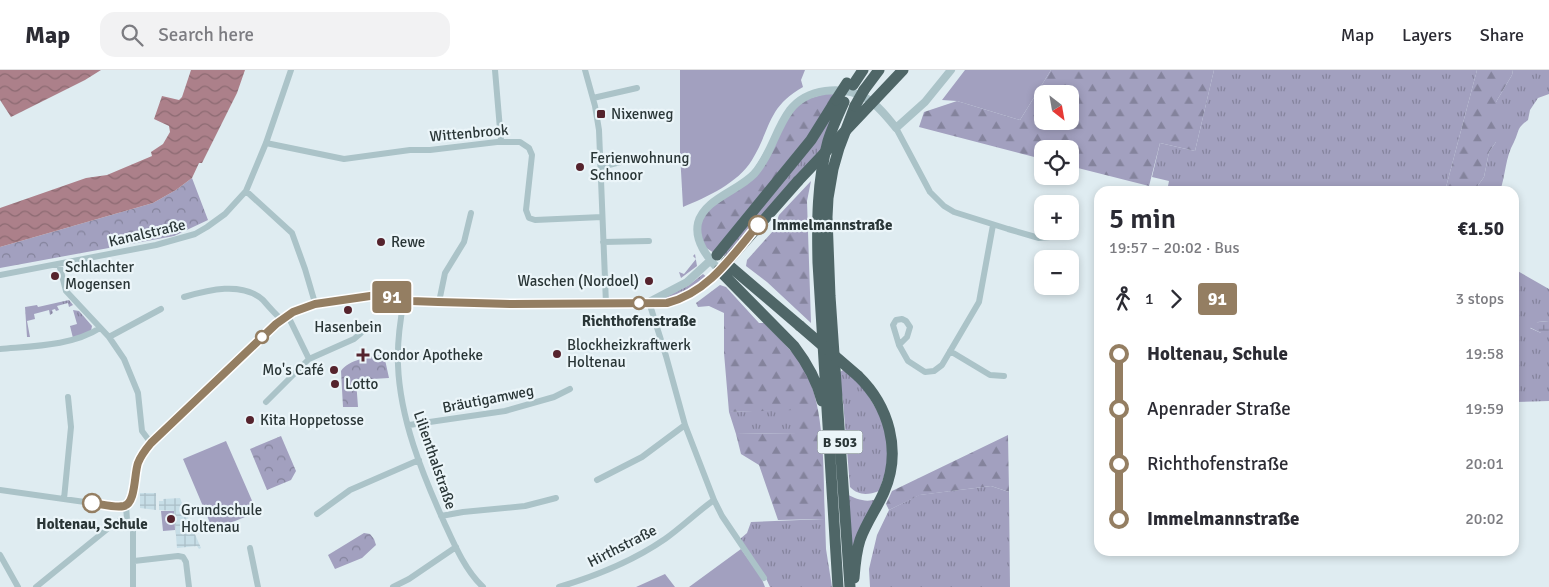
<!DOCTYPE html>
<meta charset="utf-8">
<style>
body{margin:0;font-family:Signika,sans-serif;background:#f2f2f3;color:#2b2b33;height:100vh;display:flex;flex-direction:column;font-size:19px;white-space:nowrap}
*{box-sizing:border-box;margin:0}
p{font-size:16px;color:#7c7c81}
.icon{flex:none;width:28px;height:28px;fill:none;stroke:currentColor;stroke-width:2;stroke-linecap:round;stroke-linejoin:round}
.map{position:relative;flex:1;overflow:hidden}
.panel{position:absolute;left:1094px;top:116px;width:425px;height:370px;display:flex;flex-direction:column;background:#fff;border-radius:15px;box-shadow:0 2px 8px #0003}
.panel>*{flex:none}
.badge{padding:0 10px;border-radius:4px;font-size:18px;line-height:32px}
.needle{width:32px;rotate:149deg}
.fabs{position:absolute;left:1034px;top:15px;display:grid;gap:10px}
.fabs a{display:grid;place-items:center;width:45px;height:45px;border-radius:10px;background:#fff;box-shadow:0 2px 8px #0003;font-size:25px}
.map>.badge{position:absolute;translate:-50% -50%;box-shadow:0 0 0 2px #fff}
.legs{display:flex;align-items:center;gap:8px;height:55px;padding:0 15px;font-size:16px}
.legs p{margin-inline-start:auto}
.headline{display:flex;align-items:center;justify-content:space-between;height:85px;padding:0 15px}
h1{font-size:28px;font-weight:600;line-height:38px}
ul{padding:0 15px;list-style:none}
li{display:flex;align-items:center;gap:18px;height:55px;font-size:19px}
li i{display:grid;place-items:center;width:8px;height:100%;margin:0 6px;background:currentColor}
li i::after{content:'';width:12px;height:12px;margin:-6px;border:4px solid;border-radius:50%;background:#fff}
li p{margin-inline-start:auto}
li:first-child i{background:linear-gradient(#0000 50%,currentColor 0)}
li:last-child i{background:linear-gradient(currentColor 50%,#0000 0)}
header{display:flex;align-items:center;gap:30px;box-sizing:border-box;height:70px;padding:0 25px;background:#fff;border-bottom:1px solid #e1e1e2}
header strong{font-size:24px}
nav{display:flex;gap:28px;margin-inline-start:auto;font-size:18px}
.search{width:350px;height:45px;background:#f2f2f3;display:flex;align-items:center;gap:12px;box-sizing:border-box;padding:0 18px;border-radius:15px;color:#7c7c81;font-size:19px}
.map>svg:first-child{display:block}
</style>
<header>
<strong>Map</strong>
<div class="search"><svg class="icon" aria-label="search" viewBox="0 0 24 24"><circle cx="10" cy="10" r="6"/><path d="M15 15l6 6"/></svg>Search here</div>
<nav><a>Map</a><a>Layers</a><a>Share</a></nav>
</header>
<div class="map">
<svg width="1549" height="517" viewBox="0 0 1549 517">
<defs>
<pattern id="grass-tufts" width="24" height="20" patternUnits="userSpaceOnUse" patternTransform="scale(1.25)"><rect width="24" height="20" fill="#a2a0bf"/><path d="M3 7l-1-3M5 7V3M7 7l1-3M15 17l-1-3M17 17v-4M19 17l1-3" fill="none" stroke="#84839c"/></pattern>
<pattern id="forest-firs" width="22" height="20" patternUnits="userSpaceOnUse" patternTransform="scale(1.25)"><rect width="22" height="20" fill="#a2a0bf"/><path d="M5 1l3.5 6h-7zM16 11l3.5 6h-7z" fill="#84839c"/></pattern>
<pattern id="wetland-marsh" width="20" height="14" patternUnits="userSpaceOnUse" patternTransform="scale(1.25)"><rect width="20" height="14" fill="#a2a0bf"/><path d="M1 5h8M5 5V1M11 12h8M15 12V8" fill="none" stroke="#84839c"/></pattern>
<pattern id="park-crowns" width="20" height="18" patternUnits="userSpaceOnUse" patternTransform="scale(1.25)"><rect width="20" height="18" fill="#a2a0bf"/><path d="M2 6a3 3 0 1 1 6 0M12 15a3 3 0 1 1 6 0" fill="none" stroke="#84839c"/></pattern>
<pattern id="plaza-grid" width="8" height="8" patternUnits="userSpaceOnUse" patternTransform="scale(1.25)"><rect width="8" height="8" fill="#c7dee7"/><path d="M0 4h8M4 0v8" fill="none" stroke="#abbfc7"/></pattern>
<pattern id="water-waves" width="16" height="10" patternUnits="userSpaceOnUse" patternTransform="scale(1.25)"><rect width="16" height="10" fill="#ac808a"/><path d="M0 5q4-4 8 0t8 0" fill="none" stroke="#8c6a72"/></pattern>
</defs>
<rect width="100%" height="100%" fill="#dfecf1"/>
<path fill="url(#grass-tufts)" d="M1214 0H1477L1445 121H1192L1168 116 1169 111 1152 107 1160 73 1195 81Z
M1513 0H1549V24L1538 28 1530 40 1528 50C1516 59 1520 60 1514 72 1505 88 1506 104 1500 121H1474L1484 107 1489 82 1496 72V32L1512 5Z
M833 45 825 77 726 187 723 185Z
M695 184 697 196 681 208 679 202 684 204 696 189 693 186Z
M1514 199 1549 219V251L1538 252 1530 258 1541 263H1549V331L1514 332Z
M703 204 708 208 685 224 665 230 664 228 689 215Z
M69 230 73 235 69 237 68 233 57 236 59 240 56 241 55 239 52 240 53 243 50 245 49 240 34 244 35 249 27 251 30 267H27L25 237 37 235 38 237Z
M73 240 79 241 92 256 91 261 73 268 70 256 77 254Z
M843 300 859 310 885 354 888 394 879 421C868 425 859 426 850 417L843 331 839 306 840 302Z
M797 339V363L736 364 729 342Z
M991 416 1009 422 1010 517H870L869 499 877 465 889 440 919 425Z
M846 424C857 429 865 433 877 429L852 487Z
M825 449 826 479 832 517H770L764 504 740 469 747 463 751 452Z"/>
<path fill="url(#forest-firs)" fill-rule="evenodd" d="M1051 0H1214L1195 81 1160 73 1149 116 1070 96V79H1042V89L919 57 924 42 957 31 1020 50ZM1042 24H1070V51H1042Z
M1477 0H1513L1512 5 1496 32 1500 42 1496 72 1489 82 1484 107 1474 121H1445Z
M839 20 836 30 717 185 702 175 697 160 702 145 747 111 781 54 800 31Z
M811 111 807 131 811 253 767 212 746 196 747 190 773 161 779 145Z
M720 215 726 217 759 253H764C778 268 797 284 806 302 826 342 823 405 825 449L778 450 759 395 741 384 736 364 797 363V340L729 342 724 283V243L709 236 698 237 696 233Z
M1008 365 1009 422 991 416 920 425 889 440 886 434 892 421Z"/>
<path fill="url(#wetland-marsh)" d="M1549 251V263H1541L1527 256 1530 253Z"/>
<path fill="url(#park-crowns)" d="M192 108 208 150 174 166 0 198V177L153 133 176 120Z
M384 285 389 308 356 310 358 337H343L341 301C348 290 371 286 384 285Z
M281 366 296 401 291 410 267 420 250 379Z
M364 463 370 464 374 469 376 475 362 488 335 499 328 485Z"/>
<path fill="#a2a0bf" d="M680 0H805L801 10 803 17C767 37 771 59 752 90 738 113 707 127 683 137L680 83Z
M965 0H1051L1020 50 957 31 942 30Z
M226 371 257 442 213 460 183 389Z
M161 441H174L175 460 163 461Z
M741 479 761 507 765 517H689Z
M665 504 675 517H636Z"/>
<path fill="url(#plaza-grid)" d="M140 423H156V440L140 438Z
M180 428 191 455 201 478 199 479 197 476 177 478 174 441 159 440V431H163V429Z"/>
<path fill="url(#water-waves)" d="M0 0H101L85 10 11 47 0 30Z
M191 0H245L237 23 202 93H199L192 108 176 120 153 133 0 177V138L86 108 107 105 152 86 151 82 163 74 170 62 169 56 154 49 162 26 179 30 182 27Z"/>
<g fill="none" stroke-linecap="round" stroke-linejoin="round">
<path stroke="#abc3c8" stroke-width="6" d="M495 0 501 71
M593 28 637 18
M896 58 930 122 944 136 954 142 1008 159 1039 168 1050 167
M266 73 344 89 410 80H430L497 72H520L529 78 532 85 526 140 529 148 535 150 602 147
M601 97 640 87 644 90
M246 121 292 163 305 199 315 233
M603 172 649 171
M59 194 66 221 109 267 124 289 138 323 142 361 151 373
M0 205 156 175 195 164 207 157 225 144 246 121 266 73 291 0
M184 227C208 220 242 211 263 230 269 237 275 244 282 250
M404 230C400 251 397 273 398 295 400 349 422 403 444 452 454 474 465 500 483 517
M439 232 445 203 464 172 471 143
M649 232 666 286 685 355 714 430 722 446 764 508
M288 246 309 289
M109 267 161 239
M899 275 893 255 896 250 902 249 906 251 910 257 907 267 899 275 908 291 925 302 934 301 942 295 979 232 993 155
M0 279C33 276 72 276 100 258
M950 281 990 305 1004 306
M266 332 309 289 354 269 361 263
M409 355 505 341 554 327 570 319
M597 410 642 387 685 355
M0 420 113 436C119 436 125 437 129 433 135 428 134 406 137 398 140 388 145 381 151 373L276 254 293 242 315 233 377 225 419 232 515 234H606L599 60 595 36 585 0
M64 429 71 357 68 327
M126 435 127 450 131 453 133 458V517
M317 444 350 420 419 390
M441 446 463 442 525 436 556 428
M250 478 258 517
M0 485 18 517
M134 491 178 486 183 487 186 492 189 517
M36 517 111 456 121 450H127
M393 517 409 509 456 477
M559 517C596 506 633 491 665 469 682 457 697 442 714 430"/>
<path stroke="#abc3c8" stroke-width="8" d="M719 200C708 188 694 171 698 153 704 129 738 121 754 104 771 85 775 60 790 40 807 18 842 15 866 28 878 35 888 48 896 58L925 32 951 0
M649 232 687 212 713 188
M606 234C659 231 681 243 721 198"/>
<path stroke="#4f6667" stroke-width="11" d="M853 15 863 0
M864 20 879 0
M798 111 726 193 800 256
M717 185 811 70 836 30
M719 200 794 276C807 293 817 311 822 331
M854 508C855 495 856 482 860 470 866 453 877 438 884 422 902 381 889 336 858 306
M838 517 818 193C817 152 817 111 828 71 832 58 838 45 844 32
M850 517 830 226 827 147 828 128 833 99 839 78 855 36"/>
<path stroke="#4f6667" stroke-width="11" d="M836 30 847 13
M855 36 864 20
M798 111 903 0
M800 256 858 306"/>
</g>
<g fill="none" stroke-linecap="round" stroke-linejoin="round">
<g stroke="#fff" stroke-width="11">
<path id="line-1" d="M92 433C102 434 114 438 124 436 136 433 134 404 138 393 141 385 146 379 151 373L276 254 293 242 315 234 377 225 411 231 438 232 512 234 667 233C708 223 732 186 758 155"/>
</g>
<use href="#line-1" stroke="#947e62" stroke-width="8"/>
</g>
<g fill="#55232d" stroke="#ebf5f9" stroke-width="2">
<rect x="596" y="39" width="10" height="10" rx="2.5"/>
<circle cx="580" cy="97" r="5"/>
<circle cx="381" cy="172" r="5"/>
<circle cx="55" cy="206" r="5"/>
<circle cx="649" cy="211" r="5"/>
<circle cx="348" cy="240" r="5"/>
<circle cx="557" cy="284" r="5"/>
<path d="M360.5 277.5h5v5h5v5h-5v5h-5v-5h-5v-5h5z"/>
<circle cx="334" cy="300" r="5"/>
<circle cx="335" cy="314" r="5"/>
<circle cx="250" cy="350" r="5"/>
<circle cx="171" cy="449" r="5"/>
</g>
<g fill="#fff" stroke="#947e62" stroke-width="2.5">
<circle cx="758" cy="155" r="9"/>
<circle cx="639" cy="233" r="6"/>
<circle cx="262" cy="267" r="6"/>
<circle cx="92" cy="433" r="9"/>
</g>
<g text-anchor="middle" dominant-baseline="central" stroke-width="4.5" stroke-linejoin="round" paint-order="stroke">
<rect fill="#ebf5f9" stroke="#646f71" stroke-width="1" x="817.5" y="360.5" width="45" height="23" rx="4"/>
<g font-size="14" font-weight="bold" fill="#2a3637">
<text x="840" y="372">B 503</text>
</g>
<g font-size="15" fill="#2a3637" stroke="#ebf5f9" text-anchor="start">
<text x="611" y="44">Nixenweg</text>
<text x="590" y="88">Ferienwohnung<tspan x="590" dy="17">Schnoor</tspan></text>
<text x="391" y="172">Rewe</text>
<text x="65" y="197">Schlachter<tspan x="65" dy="17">Mogensen</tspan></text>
<text x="639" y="211" text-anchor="end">Waschen (Nordoel)</text>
<text x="348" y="257" text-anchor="middle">Hasenbein</text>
<text x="567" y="275">Blockheizkraftwerk<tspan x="567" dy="17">Holtenau</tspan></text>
<text x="373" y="285">Condor Apotheke</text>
<text x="324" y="300" text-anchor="end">Mo's Café</text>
<text x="345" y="314">Lotto</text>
<text x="260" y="350">Kita Hoppetosse</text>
<text x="181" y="440">Grundschule<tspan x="181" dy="17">Holtenau</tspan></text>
</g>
<g font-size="15" fill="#2a3637" stroke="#ebf5f9">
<text transform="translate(469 63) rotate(-5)">Wittenbrook</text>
<text transform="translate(147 163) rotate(-13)">Kanalstraße</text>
<text transform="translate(488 329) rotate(-11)">Bräutigamweg</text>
<text transform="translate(435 390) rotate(71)">Lilienthalstraße</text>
<text transform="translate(622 476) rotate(-27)">Hirthstraße</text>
</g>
<g font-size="15" font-weight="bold" fill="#2a3637" stroke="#ebf5f9">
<text x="772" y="155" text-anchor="start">Immelmannstraße</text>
<text x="639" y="251">Richthofenstraße</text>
<text x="92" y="454">Holtenau, Schule</text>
</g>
</g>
</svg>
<div class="fabs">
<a><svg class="needle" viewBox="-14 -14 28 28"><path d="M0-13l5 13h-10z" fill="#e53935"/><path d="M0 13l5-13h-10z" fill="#7c7c81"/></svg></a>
<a><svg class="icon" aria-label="locate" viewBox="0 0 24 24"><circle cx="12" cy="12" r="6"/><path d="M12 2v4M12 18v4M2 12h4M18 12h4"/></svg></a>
<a>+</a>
<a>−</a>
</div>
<b class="badge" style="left:392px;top:227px;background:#947e62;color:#fff">91</b>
<section class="panel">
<div class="headline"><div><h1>5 min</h1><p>19:57 – 20:02 · Bus</p></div><b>€1.50</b></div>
<div class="legs"><svg class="icon" aria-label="walk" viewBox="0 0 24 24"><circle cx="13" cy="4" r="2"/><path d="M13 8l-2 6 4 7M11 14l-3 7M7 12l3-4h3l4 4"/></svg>1<svg class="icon" aria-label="forward" viewBox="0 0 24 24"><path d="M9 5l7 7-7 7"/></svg><b class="badge" style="background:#947e62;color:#fff">91</b><p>3 stops</p></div>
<ul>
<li><i style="color:#947e62"></i><b>Holtenau, Schule</b><p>19:58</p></li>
<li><i style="color:#947e62"></i><span>Apenrader Straße</span><p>19:59</p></li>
<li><i style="color:#947e62"></i><span>Richthofenstraße</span><p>20:01</p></li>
<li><i style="color:#947e62"></i><b>Immelmannstraße</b><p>20:02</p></li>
</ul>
</section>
</div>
